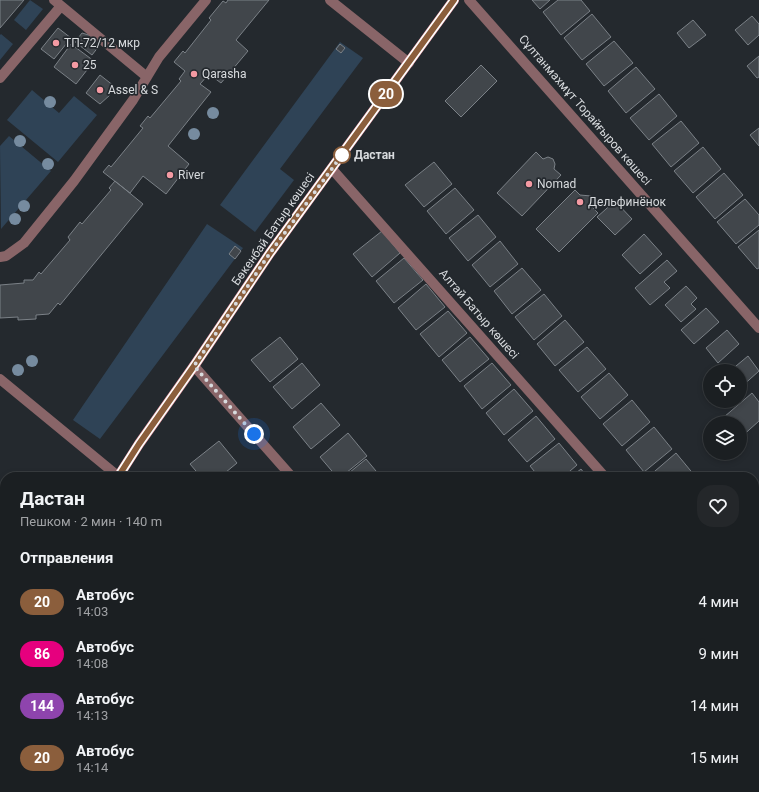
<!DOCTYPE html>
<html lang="ru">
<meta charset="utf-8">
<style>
body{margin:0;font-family:Roboto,sans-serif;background:#24272a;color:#f1f3f6;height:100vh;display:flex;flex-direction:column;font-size:15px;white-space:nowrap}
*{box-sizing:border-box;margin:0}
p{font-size:13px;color:#a0a2a5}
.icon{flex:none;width:22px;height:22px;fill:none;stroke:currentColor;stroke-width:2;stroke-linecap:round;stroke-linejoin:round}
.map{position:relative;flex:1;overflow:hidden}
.panel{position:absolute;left:0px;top:472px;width:759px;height:320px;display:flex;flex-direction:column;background:#1b1f22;border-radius:16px 16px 0 0;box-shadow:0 2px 6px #0003,0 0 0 1px #393d40}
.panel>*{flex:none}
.badge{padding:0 8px;border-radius:13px;font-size:14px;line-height:26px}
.buttons{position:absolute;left:703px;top:364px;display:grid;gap:8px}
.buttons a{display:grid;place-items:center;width:44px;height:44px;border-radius:50%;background:#1b1f22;box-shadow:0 2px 6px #0003,0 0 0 1px #393d40;font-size:20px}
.you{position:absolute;width:20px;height:20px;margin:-10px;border:3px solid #fff;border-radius:50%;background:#1a73e8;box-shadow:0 0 0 6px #1a73e833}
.map>.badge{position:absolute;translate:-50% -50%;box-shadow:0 0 0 2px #fff}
h2{padding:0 20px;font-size:15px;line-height:36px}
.round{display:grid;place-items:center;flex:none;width:42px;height:42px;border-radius:16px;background:#24272a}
.overview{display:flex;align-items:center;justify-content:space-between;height:68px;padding:0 20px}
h1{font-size:19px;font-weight:700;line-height:30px}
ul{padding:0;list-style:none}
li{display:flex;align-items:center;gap:12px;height:52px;padding:0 20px}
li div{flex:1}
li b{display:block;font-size:15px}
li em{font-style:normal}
li .badge{min-width:44px;font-weight:700;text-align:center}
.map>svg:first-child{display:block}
</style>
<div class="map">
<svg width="759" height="792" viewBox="0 0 759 792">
<rect width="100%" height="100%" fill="#24292e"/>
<path fill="#2f4356" d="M30 0 43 9 26 30 14 20Z
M1 34 13 44 0 60V35Z
M340 42 363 58 280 169 294 180 255 232 220 205Z
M32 90 59 113 74 96 97 115 58 162 7 120Z
M9 136 51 171 1 229 0 146Z
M207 224 243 248 100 439 73 420Z"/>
<path fill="#41464b" stroke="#7b8187" d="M0 0H24L0 28Z
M228 0H269L236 40 248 51 221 83 209 74 200 84 211 92 168 146 189 164 166 194 143 176 130 193 103 172 109 165 111 167 143 128 140 126 148 116 150 118 181 81 179 79 185 71 174 62 183 51 185 53 211 20 209 18 223 1 226 3Z
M532 0H550L540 9Z
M558 0H581L590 11 561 35 543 12Z
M592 14 611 37 582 60 564 38Z
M752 16 759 24V35L748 45 735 30Z
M693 20 706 35 689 48 677 33Z
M58 28 71 38 54 59 41 49Z
M82 33 92 36 98 42 99 46 92 55 75 42Z
M614 41 633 63 604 86 586 64Z
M71 44 94 61 76 84 54 67Z
M340 44 345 48 341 53 336 49Z
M759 56V77L757 78 747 66Z
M481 65 497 81 461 117 445 101Z
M636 67 655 89 626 113 608 91Z
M100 75 114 86 108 94 110 95 100 104 86 93Z
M659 94 677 116 649 140 630 118Z
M681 121 699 143 671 167 652 144Z
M759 128V146L750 135Z
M703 147 721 169 693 193 674 171Z
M536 152 543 159 548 157 553 159 555 164 554 169 561 175 522 216 497 193Z
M434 162 452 184 424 207 405 185Z
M724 173 743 195 715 219 696 197Z
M115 181 143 204 60 305 58 303 49 314 36 315V319L18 320V317L0 318V285L24 283V280H33L39 272 41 274 70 240 68 237 80 222 82 224 111 190 109 188Z
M455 188 474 210 446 234 427 211Z
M575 190 580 195 591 196 593 201 592 207 598 213 559 252 536 229Z
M745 199 759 215V225L736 244 717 222Z
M615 201 632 219 615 235 597 217Z
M478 215 496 237 468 261 449 238Z
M759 230V268L757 269 738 247Z
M382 231 400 253 372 277 353 254Z
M644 234 662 254 640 274 622 255Z
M500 241 518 264 490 287 472 265Z
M235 246 241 251 235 259 229 254Z
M404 258 423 280 394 303 376 281Z
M667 260 677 271 664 282 670 288 650 305 635 288Z
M522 268 541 290 512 314 494 291Z
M426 284 445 307 416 330 398 308Z
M686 286 697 298 691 304 696 309 681 322 665 305Z
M544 294 562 316 534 340 515 317Z
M706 308 719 322 694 344 681 330Z
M448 311 467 333 439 357 420 334Z
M565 320 584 342 555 366 537 344Z
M727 330 739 344 718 363 706 348Z
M280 337 298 359 270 382 251 360Z
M470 337 489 359 460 382 442 360Z
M587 347 606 369 578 392 559 370Z
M748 356 759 371 740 388V371H730Z
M302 363 320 385 292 409 273 387Z
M492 363 511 385 482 409 464 386Z
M609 373 628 395 600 419 581 397Z
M514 389 533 411 504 435 486 413Z
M752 393 759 402V421L740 438V423H717Z
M632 400 650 422 622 446 603 424Z
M321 403 340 425 311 449 293 427Z
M536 416 555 439 527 462 508 440Z
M654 427 672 449 644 472 626 450Z
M710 429V441L704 434Z
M348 433 367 456 341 477H337L320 457Z
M219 441 237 463 220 477H201L190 464Z
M559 443 577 465 563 477H539L530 466Z
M676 453 695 476 648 477Z
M366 459 381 477H344Z
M581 469 587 477H571Z
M754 547 759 553V556L754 560Z
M759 563V600L754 604V567Z
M754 678 759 684V693L754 697Z
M97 787H165V790L169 792H94Z
M451 787H487L481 792H455Z"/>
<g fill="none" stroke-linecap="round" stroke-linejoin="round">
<path stroke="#896568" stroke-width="10" d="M54 0 147 77
M330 0 409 63
M469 0 759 328
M0 78 61 6
M332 169 605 477
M0 257 6 256 24 243 74 181 133 100 159 57 206 0
M194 366 292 477
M0 379 119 477
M754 646 759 652
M306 787 309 792
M554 787 555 792"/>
<path stroke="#eba1a7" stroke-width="10" d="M118 477 139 444 194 366 270 253 454 0
M0 776 5 759"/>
</g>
<g fill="#768b9f">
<circle cx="50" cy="102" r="6"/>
<circle cx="213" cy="113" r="6"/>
<circle cx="194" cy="134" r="6"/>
<circle cx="20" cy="141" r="6"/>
<circle cx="48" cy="164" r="6"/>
<circle cx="24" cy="206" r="6"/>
<circle cx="15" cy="219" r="6"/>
<circle cx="32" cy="361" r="6"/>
<circle cx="18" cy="370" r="6"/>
</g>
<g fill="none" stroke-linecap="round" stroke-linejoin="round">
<g stroke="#fff" stroke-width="9">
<path id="line" d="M118 477 139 444 194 366 270 253 454 0"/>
</g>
<use href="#line" stroke="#8b5e3c" stroke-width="6"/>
<path stroke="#d8dbde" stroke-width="4" stroke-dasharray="0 7.2" d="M254 434 194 366 270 253 342 155"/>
</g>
<g fill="#f49aa3" stroke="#24292e" stroke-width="1.5">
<circle cx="56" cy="43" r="4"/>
<circle cx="75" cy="65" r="4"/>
<circle cx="194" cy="74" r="4"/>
<circle cx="100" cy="90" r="4"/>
<circle cx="170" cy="175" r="4"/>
<circle cx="529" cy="184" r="4"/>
<circle cx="580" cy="202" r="4"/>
</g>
<circle fill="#fff" stroke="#8b5e3c" stroke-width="2" cx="342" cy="155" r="8"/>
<g text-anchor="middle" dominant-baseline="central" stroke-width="3.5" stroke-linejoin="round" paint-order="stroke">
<g font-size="12" fill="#d8dbde" stroke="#24292e" text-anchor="start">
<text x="64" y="43">ТП-72/12 мкр</text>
<text x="83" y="65">25</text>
<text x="202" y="74">Qarasha</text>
<text x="108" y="90">Assel &amp; S</text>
<text x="178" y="175">River</text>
<text x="537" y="184">Nomad</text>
<text x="588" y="202">Дельфинёнок</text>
</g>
<g font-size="12" fill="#d8dbde" stroke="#24292e">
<text transform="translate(585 110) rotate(49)">Сұлтанмахмұт Торайғыров көшесі</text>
<text transform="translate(273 229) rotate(-55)">Бөкенбай Батыр көшесі</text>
<text transform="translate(479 314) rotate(49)">Алтай Батыр көшесі</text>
</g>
<g font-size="12" font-weight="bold" fill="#d8dbde" stroke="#24292e" text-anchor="start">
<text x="354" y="155">Дастан</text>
</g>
</g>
</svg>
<div class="buttons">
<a><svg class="icon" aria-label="locate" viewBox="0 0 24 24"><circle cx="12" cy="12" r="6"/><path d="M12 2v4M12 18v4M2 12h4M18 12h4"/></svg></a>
<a><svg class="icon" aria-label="layers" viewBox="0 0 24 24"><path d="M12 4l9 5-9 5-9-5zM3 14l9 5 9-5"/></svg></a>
</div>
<div class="you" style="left:254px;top:434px"></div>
<b class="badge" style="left:386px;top:94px;background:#8b5e3c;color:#fff">20</b>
<section class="panel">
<div class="overview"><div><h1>Дастан</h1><p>Пешком · 2 мин · 140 m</p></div><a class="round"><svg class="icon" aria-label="heart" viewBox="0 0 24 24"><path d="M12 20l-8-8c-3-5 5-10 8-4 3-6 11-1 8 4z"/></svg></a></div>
<h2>Отправления</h2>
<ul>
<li><span class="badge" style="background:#8b5e3c;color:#fff">20</span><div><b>Автобус</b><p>14:03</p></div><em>4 мин</em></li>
<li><span class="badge" style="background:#e6007e;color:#fff">86</span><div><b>Автобус</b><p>14:08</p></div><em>9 мин</em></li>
<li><span class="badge" style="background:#8e44ad;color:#fff">144</span><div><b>Автобус</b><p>14:13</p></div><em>14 мин</em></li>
<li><span class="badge" style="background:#8b5e3c;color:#fff">20</span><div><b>Автобус</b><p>14:14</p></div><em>15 мин</em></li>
</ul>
</section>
</div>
